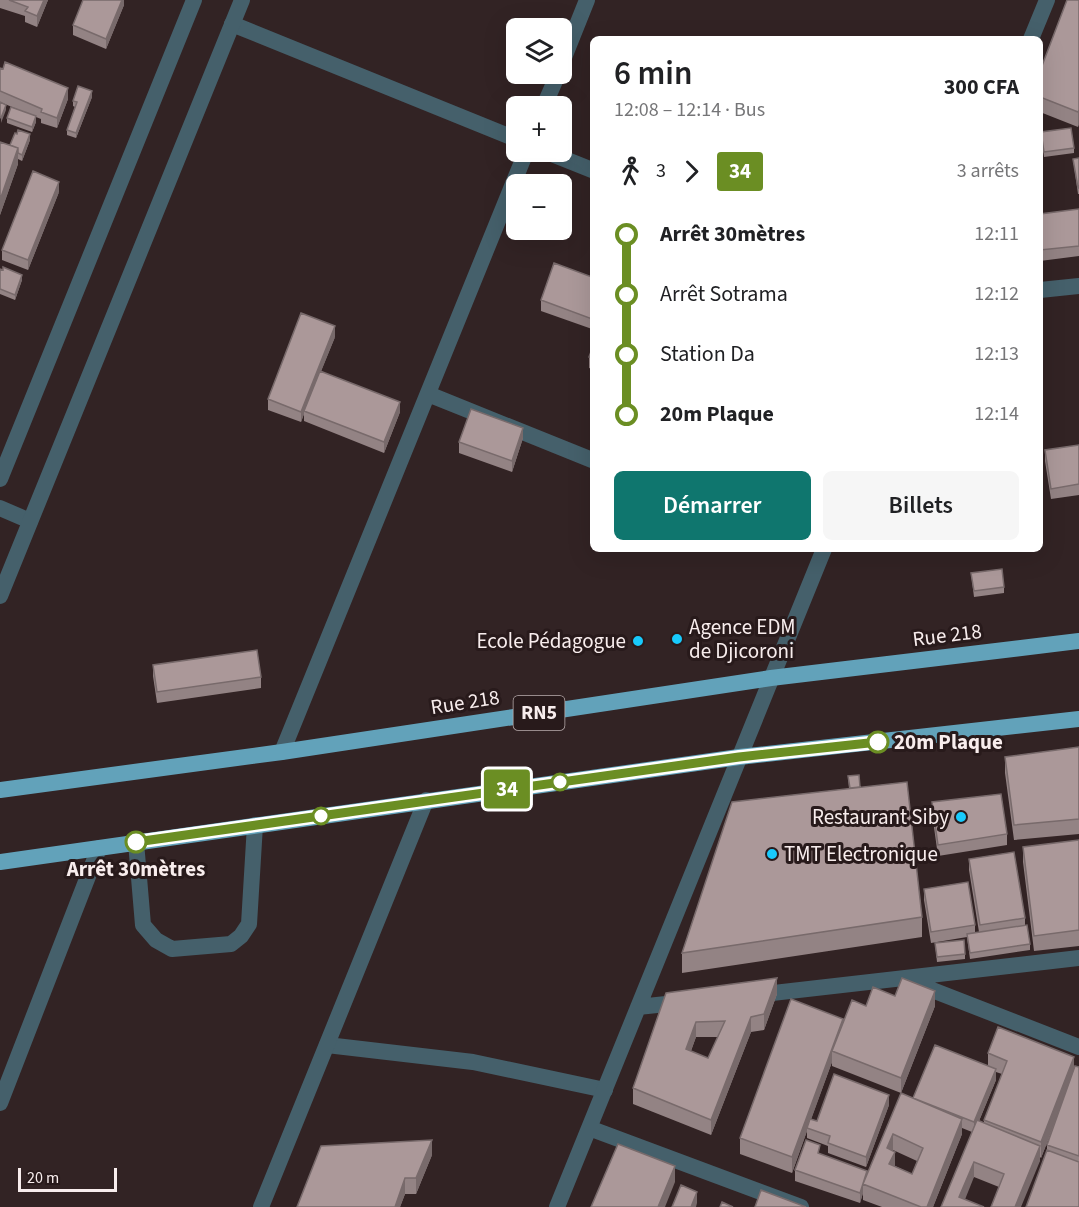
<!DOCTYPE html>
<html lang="fr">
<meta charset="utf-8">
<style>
body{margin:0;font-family:"Source Sans 3",sans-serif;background:#f6f6f6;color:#202124;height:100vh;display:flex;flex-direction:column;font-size:22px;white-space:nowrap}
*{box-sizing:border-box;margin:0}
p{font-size:20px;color:#757577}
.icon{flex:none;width:33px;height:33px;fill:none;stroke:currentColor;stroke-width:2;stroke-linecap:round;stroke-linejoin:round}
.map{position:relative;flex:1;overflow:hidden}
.side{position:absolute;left:590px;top:36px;width:453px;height:516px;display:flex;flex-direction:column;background:#fff;border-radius:9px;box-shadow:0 6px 24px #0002}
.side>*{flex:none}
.badge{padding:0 12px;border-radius:4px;font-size:21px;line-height:39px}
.tools{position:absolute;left:506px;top:18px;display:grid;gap:12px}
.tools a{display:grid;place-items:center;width:66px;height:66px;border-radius:9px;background:#fff;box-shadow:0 6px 24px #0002;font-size:30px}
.scale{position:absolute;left:18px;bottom:15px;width:99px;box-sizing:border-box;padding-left:6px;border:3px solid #f8eded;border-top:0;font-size:16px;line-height:21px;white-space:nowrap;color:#f8eded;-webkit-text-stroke:4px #281a1b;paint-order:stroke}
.map>.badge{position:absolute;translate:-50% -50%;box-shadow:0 0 0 3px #fff}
.legs{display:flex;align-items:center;gap:9px;height:66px;padding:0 24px;font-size:20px}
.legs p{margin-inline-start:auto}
.head{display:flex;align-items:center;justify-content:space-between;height:102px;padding:0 24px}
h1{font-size:33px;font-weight:600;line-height:45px}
.cta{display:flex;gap:12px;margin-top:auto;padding:12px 24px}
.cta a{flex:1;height:69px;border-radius:9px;background:#0f766e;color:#fff;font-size:24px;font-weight:600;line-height:69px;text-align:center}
.cta a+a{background:#f6f6f6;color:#202124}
ul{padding:0 24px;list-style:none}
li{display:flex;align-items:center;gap:21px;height:60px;font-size:22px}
li i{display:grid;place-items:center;width:9px;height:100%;margin:0 8px;background:currentColor}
li i::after{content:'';width:15px;height:15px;margin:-8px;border:4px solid;border-radius:50%;background:#fff}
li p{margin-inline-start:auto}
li:first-child i{background:linear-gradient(#0000 50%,currentColor 0)}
li:last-child i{background:linear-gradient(currentColor 50%,#0000 0)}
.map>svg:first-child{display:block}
</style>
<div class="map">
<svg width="1079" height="1207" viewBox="0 0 1079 1207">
<rect width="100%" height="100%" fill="#322324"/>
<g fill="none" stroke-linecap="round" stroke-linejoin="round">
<path stroke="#45606b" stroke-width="16" d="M136 842 143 925 156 940 172 949 231 944 241 936 249 924 255 825
M327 1045 473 1062 605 1090"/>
<path stroke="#45606b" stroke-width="16" d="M232 24 516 139
M1031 39 1047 0
M561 65 587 0
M544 106 558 74
M547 152 592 170
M1040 290 1079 286
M428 394 592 460
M0 508 30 521
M282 752 526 152
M909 981 1079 1047
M755 995 1079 958
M638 1007 685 1002
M0 1103 99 848
M589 1128 801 1207
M261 1207 426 800
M557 1207 824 549"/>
<path stroke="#45606b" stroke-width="16" d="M0 479 194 0
M0 596 242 0"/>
<path stroke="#62a2ba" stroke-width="16" d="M0 790 282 752 771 678 1079 641
M0 862 739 757 1079 719"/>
</g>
<path fill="#938384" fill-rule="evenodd" d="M0 0H48L37 27 25 22V16L0 8Z
M124 0V5L106 49 73 35V25Z
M1079 0 1078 127 1040 112V71Z
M0 68 68 99 57 128 41 123V119L36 117V122L32 132 7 123V118L24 112 0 102Z
M92 97 76 138 67 135V130L75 107 73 106V101Z
M1041 132 1074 148V153L1044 157Z
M30 140 22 161 18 159V164L0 215V142L10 145Z
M1079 158V194H1078L1073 159Z
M59 192 28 270 2 260V250Z
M1079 209V256L1040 261V214Z
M0 269 22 280 15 300 0 294Z
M592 277V329L541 311V300Z
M335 337 321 371 400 412 384 453 304 421V414L301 422 268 410V399Z
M592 349V369L589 368V357Z
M523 438 512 472 459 453V442Z
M1079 445V495L1051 499 1045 461V450Z
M971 573 1004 587V593L974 597Z
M153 665 261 677V688L157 703 153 676Z
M1079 747V834L1014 840 1005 773V757Z
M848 776 860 787 922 917V937L682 973V953L849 789Z
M932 802 1007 834V845L938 856 932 813Z
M1079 840V946L1034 951 1023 862V847Z
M969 859 1025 918V925L1030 944V950L970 959 967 937 931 943 924 900V889L975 925V933L979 932 969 870Z
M935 943 965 954V959L937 962Z
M666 993 777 994 764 1030 751 1032 711 1135 633 1104V1088ZM696 1037H718L708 1058 691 1051Z
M895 996 935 1006 901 1093 913 1098 988 1066V1053L1074 1069 1079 1067V1207L1047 1152V1145L1053 1128 1041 1158 1040 1157V1161L999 1187 974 1177 941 1207 972 1132 962 1128V1134L933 1207H882L863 1200V1193L860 1203 795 1181V1170L820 1154 867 1174 901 1093 832 1066V1062L811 1119 817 1121 889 1105 866 1167 828 1153V1146L807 1138V1131L792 1173 740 1154V1138L843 1024 866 1006ZM996 1072 1002 1074 984 1120V1123L979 1121 996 1080ZM893 1150 917 1161 912 1174 895 1166Z
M432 1155 416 1194H405L400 1207H297Z"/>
<path fill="#786a6b" d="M44 0H48L37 27V16Z
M122 0H124V5L106 49V39Z
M68 88V99L57 128V118Z
M92 91V97L76 138V133Z
M6 105V110L1 123V118Z
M1079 110V125L1078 127V112Z
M36 116V122L32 132V127Z
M30 134V140L22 161V155Z
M18 148V164L0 215V200Z
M59 182V192L28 270V260Z
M22 275V280L15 300V295Z
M335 326V337L305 411H304V414L301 422V412Z
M400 402V412L384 453V442Z
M523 428V438L512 472V461Z
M777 978V994L764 1030V1014Z
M935 991V1006L901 1093V1078Z
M751 1017V1032L711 1135V1120Z
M843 1019V1034L832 1051V1062L808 1128H807V1131L792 1173V1157Z
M696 1022V1037L686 1064V1049Z
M1074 1057V1072L1041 1158V1142Z
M996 1069V1080L974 1133V1122Z
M889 1095V1105L866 1167V1157Z
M962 1119V1134L933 1207H927Z
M893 1134V1150L887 1164V1148Z
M432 1140V1155L416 1194V1178Z
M1040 1146V1161L1021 1207H1015Z
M895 1152V1167L889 1164Z
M974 1162V1177L962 1207 959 1197Z
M675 1166V1182L665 1207H658Z
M867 1171V1181L863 1184V1193L860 1203V1193Z
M405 1178V1194L400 1207H395Z
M697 1192V1203L696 1207H691Z"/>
<path fill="#ab9899" stroke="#786a6b" stroke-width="1.5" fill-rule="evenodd" d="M9 0H44L37 16 25 11 28 7Z
M83 0H122L106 39 73 25Z
M1067 0H1079V110L1078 112 1040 97V71Z
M5 62 68 88 57 118 41 112 42 109 0 91V68L3 69Z
M78 86 92 91 76 133 67 130 77 102 73 101Z
M0 102 6 105 1 118 0 117Z
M11 107 36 116 32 127 7 118Z
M1071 128 1074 148 1044 152 1041 132Z
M18 130 30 134 22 155 18 153V148L10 145 15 133 17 134Z
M0 142 18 148 0 200Z
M1079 158V188H1078L1073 159Z
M33 171 59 182 28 260 2 250Z
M1079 209V246L1040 250V214Z
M554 263 592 277V319L541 300Z
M3 267 22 275 15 295 0 289V269L3 270Z
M301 313 335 326 301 412 268 399Z
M592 349V358L589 357Z
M320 371 400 402 384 442 304 411Z
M471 409 523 428 512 461 459 442Z
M1079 445V484L1051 489 1045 450Z
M1002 569 1004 587 974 591 971 573Z
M257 650 261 677 157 692 153 665Z
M1079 747V819L1014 825 1005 757Z
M859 775 860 787 850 788 848 776Z
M907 782 922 917 682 953 732 802Z
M1001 794 1007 834 938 845 932 802Z
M1079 840V930L1034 936 1023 847Z
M1014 852 1025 918 980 925 969 859Z
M968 882 975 925 931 932 924 889Z
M1027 925 1030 944 970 953 967 934Z
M964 940 965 954 937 957 935 943Z
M777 978 764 1014 751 1017 711 1120 633 1088 666 993ZM725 1021 708 1058 686 1049 696 1022Z
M902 978 935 991 901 1078 832 1051 852 1000 866 1006 873 987 895 996Z
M791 999 843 1019 792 1157 740 1138Z
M998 1027 1074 1057 1041 1142 984 1120 1007 1061 988 1053Z
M935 1045 996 1069 974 1122 913 1098Z
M1075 1066 1079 1067V1156L1047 1145Z
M834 1074 889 1095 866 1157 828 1143 830 1136 807 1128 810 1119 817 1121Z
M901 1093 962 1119 927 1207H921L863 1184ZM893 1134 923 1148 912 1174 889 1164 895 1152 887 1148Z
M977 1120 1040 1146 1015 1207H991L1004 1174 974 1162 959 1197 984 1207H941Z
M432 1140 416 1178H405L395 1207H297L321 1146Z
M806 1140 820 1145 818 1153 867 1171 860 1193 795 1170Z
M618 1144 675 1166 658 1207H591Z
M1047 1150 1079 1162V1207H1026Z
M681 1185 697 1192 691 1207H672Z
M761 1190 806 1207H755Z
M722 1202 733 1207H720Z"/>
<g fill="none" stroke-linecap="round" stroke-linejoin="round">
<g stroke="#fff" stroke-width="14">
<path id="line-1" d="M136 842 739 757 878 742"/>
</g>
<use href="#line-1" stroke="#6b8e23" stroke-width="9"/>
</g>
<g fill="#18cafc" stroke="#281a1b" stroke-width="2">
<circle cx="677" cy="639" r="6"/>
<circle cx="638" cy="641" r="6"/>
<circle cx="961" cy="817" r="6"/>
<circle cx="772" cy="854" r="6"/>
</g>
<g fill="#fff" stroke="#6b8e23" stroke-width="3">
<circle cx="878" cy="742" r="10"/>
<circle cx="560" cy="782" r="8"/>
<circle cx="321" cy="816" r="8"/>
<circle cx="136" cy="842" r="10"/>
</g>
<g text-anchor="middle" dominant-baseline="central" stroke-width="6" stroke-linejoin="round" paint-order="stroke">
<rect fill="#281a1b" stroke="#baaeae" stroke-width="1.5" x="513.5" y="696" width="51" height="34" rx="4.5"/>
<g font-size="20" font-weight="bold" fill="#f8eded">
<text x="539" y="713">RN5</text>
</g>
<g font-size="21" fill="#f8eded" stroke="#281a1b" text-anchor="start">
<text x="689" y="627">Agence EDM<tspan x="689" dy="24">de Djicoroni</tspan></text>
<text x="626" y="641" text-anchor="end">Ecole Pédagogue</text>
<text x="949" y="817" text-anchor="end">Restaurant Siby</text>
<text x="784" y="854">TMT Electronique</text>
</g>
<g font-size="21" fill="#f8eded" stroke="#281a1b">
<text transform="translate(947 635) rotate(-7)">Rue 218</text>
<text transform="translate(465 702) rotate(-9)">Rue 218</text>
</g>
<g font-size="21" font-weight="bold" fill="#f8eded" stroke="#281a1b" text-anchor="start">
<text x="894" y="742">20m Plaque</text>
<text x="136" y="869" text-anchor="middle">Arrêt 30mètres</text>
</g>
</g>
</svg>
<div class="tools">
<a><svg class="icon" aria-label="layers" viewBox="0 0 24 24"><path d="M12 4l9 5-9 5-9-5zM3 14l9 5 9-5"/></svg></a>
<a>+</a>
<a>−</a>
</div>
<div class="scale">20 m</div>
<b class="badge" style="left:507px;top:789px;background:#6b8e23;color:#fff">34</b>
<section class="side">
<div class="head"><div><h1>6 min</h1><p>12:08 – 12:14 · Bus</p></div><b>300 CFA</b></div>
<div class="legs"><svg class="icon" aria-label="walk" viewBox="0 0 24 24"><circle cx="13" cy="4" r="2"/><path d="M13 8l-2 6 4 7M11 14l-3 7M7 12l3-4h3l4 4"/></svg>3<svg class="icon" aria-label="forward" viewBox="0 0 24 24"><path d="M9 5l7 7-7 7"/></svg><b class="badge" style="background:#6b8e23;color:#fff">34</b><p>3 arrêts</p></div>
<ul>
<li><i style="color:#6b8e23"></i><b>Arrêt 30mètres</b><p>12:11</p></li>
<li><i style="color:#6b8e23"></i><span>Arrêt Sotrama</span><p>12:12</p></li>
<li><i style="color:#6b8e23"></i><span>Station Da</span><p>12:13</p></li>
<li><i style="color:#6b8e23"></i><b>20m Plaque</b><p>12:14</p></li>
</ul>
<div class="cta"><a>Démarrer</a><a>Billets</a></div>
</section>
</div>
